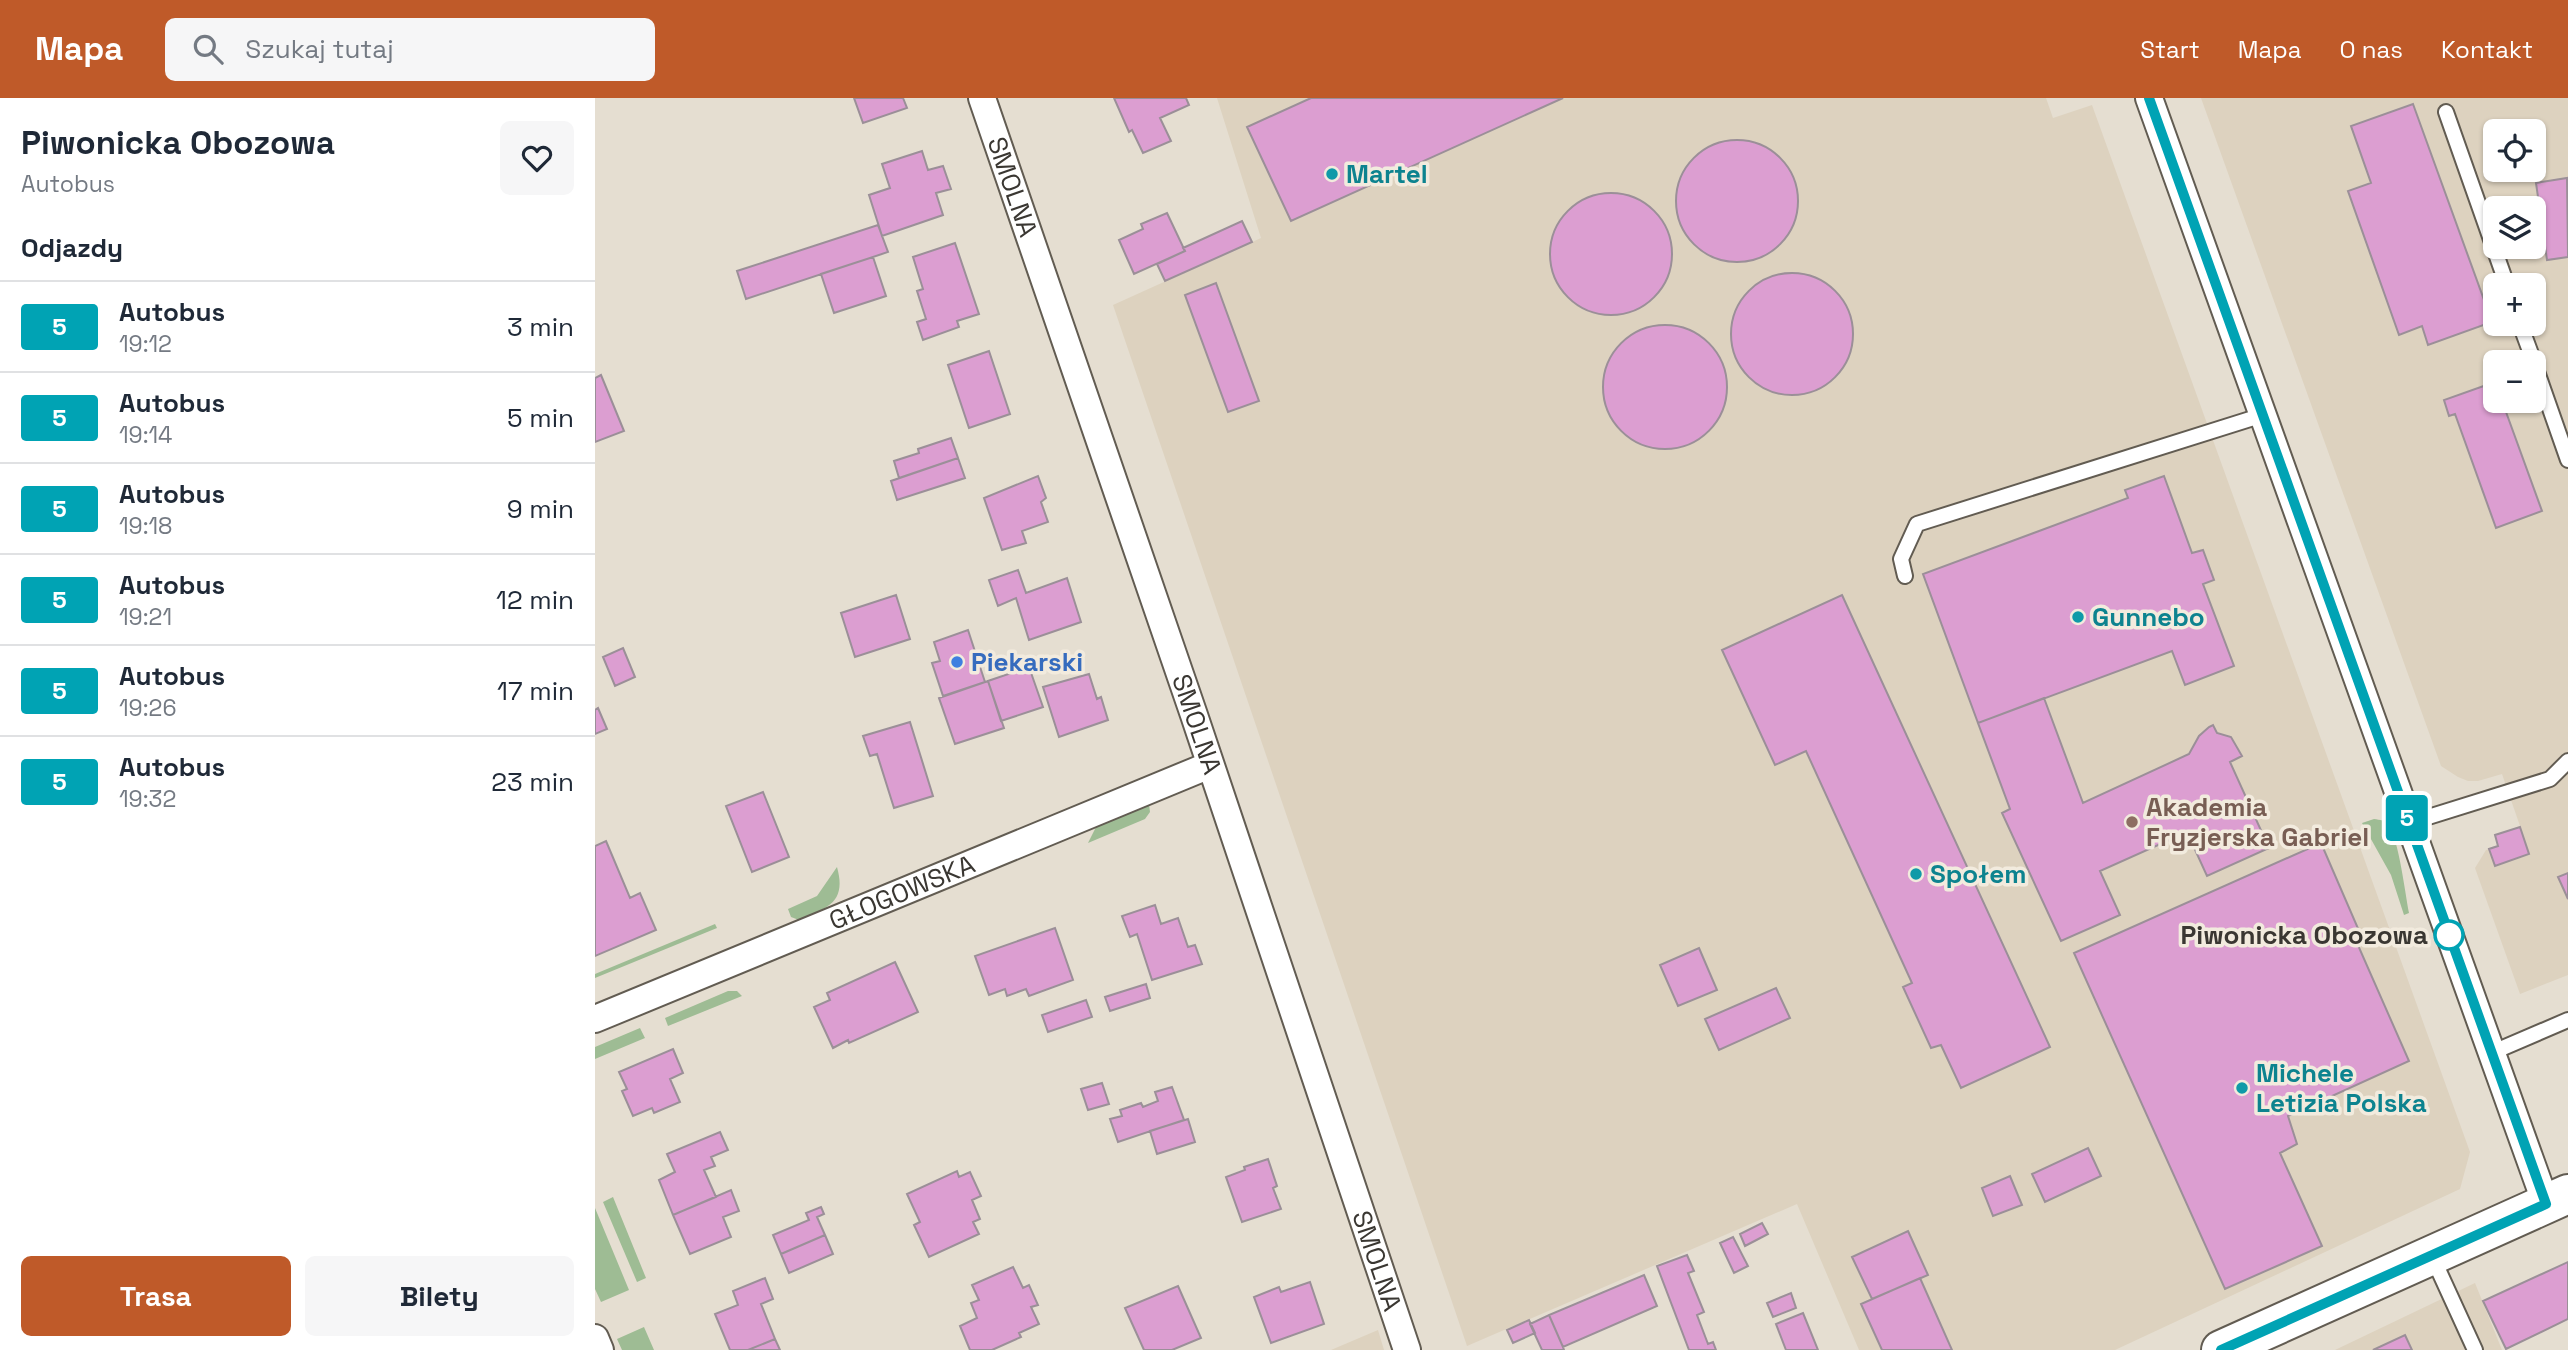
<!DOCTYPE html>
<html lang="pl">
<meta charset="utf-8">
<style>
body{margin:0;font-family:"Space Grotesk",sans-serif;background:#f6f6f7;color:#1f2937;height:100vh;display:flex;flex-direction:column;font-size:26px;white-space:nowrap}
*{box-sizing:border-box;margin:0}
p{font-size:23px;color:#747a83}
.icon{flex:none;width:38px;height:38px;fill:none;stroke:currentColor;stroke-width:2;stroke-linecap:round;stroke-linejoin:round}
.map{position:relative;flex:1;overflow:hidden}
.side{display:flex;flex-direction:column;background:#fff;width:595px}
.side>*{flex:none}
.badge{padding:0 14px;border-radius:5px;font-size:24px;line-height:46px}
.buttons{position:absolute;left:1888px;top:21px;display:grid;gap:14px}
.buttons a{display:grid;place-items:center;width:63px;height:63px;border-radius:10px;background:#fff;box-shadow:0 2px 5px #0004;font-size:35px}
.map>.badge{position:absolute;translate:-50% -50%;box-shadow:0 0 0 4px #fff}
h2{padding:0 21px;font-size:26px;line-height:63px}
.round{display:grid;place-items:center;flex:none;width:74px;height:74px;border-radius:10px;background:#f6f6f7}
.overview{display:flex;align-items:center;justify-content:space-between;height:119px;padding:0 21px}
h1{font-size:33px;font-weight:700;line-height:52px}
.button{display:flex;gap:14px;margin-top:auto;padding:14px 21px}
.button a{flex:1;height:80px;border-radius:10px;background:#bf5a29;color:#fff;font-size:28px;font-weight:700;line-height:80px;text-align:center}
.button a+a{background:#f6f6f7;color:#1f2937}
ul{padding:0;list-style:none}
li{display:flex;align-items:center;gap:21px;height:91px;padding:0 21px;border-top:2px solid #e0e1e3}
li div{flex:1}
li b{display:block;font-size:26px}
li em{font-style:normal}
li .badge{min-width:77px;font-weight:700;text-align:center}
header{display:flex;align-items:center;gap:42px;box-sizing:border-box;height:98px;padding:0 35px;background:#bf5a29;color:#fff}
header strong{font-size:33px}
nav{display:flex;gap:38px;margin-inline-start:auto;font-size:24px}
.search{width:490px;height:63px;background:#f6f6f7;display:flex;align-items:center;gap:18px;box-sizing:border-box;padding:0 24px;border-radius:10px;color:#747a83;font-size:26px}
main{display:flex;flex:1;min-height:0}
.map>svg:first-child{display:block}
</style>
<header>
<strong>Mapa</strong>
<div class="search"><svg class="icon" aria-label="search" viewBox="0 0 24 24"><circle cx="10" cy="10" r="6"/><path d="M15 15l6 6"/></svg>Szukaj tutaj</div>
<nav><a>Start</a><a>Mapa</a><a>O nas</a><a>Kontakt</a></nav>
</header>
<main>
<section class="side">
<div class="overview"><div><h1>Piwonicka Obozowa</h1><p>Autobus</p></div><a class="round"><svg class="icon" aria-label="heart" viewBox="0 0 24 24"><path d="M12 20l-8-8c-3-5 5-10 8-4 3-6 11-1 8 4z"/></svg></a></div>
<h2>Odjazdy</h2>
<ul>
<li><span class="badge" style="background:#00a3b4;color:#fff">5</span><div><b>Autobus</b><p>19:12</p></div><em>3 min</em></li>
<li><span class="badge" style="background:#00a3b4;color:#fff">5</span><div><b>Autobus</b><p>19:14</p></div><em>5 min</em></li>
<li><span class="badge" style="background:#00a3b4;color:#fff">5</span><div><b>Autobus</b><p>19:18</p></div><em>9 min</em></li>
<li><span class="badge" style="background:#00a3b4;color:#fff">5</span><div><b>Autobus</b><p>19:21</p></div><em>12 min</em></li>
<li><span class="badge" style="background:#00a3b4;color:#fff">5</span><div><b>Autobus</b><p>19:26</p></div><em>17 min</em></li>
<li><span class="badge" style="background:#00a3b4;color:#fff">5</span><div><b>Autobus</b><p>19:32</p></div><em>23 min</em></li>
</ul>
<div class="button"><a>Trasa</a><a>Bilety</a></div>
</section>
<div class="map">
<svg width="1973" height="1252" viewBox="0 0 1973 1252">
<rect width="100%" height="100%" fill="#e5ded1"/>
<path fill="#ddd2bf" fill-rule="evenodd" d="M622 0H1451L1458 20 1497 7 1875 1054 1865 1091 1520 1252H1264L1202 1106 872 1248 518 207 666 140Z
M1606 0H1973V877L1925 896 1880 770 1891 752 1903 748 1900 737 1925 728 1907 676 1883 683H1873L1863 679 1846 668ZM1900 33H1939V72H1900ZM1900 110H1939V149H1900ZM1900 187H1939V226H1900ZM1900 264H1939V303H1900Z
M1880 1185 1907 1252H1740Z
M783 1232 789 1252H736Z"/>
<path fill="#9ebc94" d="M554 706 555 714 550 721 493 745 502 727Z
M1779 721C1785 722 1790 722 1794 727 1804 744 1810 794 1814 815L1809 817 1796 777 1767 725Z
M242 769C252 805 232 810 204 822L196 819 193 811 222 798Z
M120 826 122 830 0 880V876Z
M133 893H142L147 898 73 928 70 920Z
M45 930 50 940 0 961V949Z
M18 1099 51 1180 42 1184 8 1104Z
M0 1110 34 1192 6 1204 0 1191Z
M49 1229 59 1252H27L22 1241Z"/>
<path fill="#dc9ed1" stroke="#9b8f98" stroke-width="2" d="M259 0H308L312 10 268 25Z
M519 0H591L594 7 565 20 576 43 548 55 537 32 534 34Z
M716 0H968L696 123 652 29Z
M1818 6 1897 224 1833 247 1827 228 1804 237 1753 93 1776 85 1756 28Z
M1081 103a61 61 0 1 1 122 0a61 61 0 1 1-122 0Z
M327 53 333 72 348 68 356 91 341 95 348 117 287 138 274 97 295 90 287 66Z
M1972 80 1973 159 1952 162 1941 85Z
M955 156a61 61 0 1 1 122 0a61 61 0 1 1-122 0Z
M572 115 590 153 539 176 524 142 548 131 546 126Z
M647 123 657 144 570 183 562 166 590 153 588 150Z
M283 127 293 154 151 201 142 173Z
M360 145 384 216 362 223 364 229 328 242 322 224 331 221 322 193 328 191 318 159Z
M278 159 291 198 239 215 226 176Z
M1136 236a61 61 0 1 1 122 0a61 61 0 1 1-122 0Z
M621 185 664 303 633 314 590 197Z
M1008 289a62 62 0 1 1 124 0a62 62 0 1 1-124 0Z
M394 253 415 316 374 330 353 267Z
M6 277 29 333 0 344V280Z
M1900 284V303H1907L1947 413 1901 430 1860 316 1854 318 1849 302Z
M356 340 363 360 304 380 299 363 324 355 323 351Z
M363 360 370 380 302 402 296 383Z
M443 378 451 400 446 404 453 424 427 433 431 445 407 452 389 400Z
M1569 378 1597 455 1608 452 1619 482 1608 486 1639 568 1590 587 1577 553 1383 625 1328 476 1533 400 1530 392Z
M423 472 431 495 472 480 486 524 434 542 421 500 403 508 394 482Z
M301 497 315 541 260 559 246 515Z
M1247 497 1455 949 1366 990 1346 947 1336 950 1308 889 1317 885 1211 653 1180 667 1127 552Z
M373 532 390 584 348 598 337 565 345 563 339 544Z
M28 550 40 579 20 588 8 559Z
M434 569 448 609 406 623 393 583Z
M494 576 502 601 506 599 513 622 464 639 448 589Z
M393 583 409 630 360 646 344 600Z
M1449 600 1488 705 1594 656 1604 638 1614 629 1618 627 1622 635 1636 639 1647 658 1635 664 1674 750 1612 778 1592 734 1505 773 1525 817 1466 843 1407 715 1415 711 1383 625Z
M3 610 12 631 0 636V612Z
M315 624 338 698 299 710 282 656 275 658 268 638Z
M168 694 194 759 157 774 131 708Z
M1925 729 1934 756 1900 768 1894 751 1903 748 1900 737Z
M11 743 35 800 45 795 61 832 0 858V748Z
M1726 745 1768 842 1762 845 1814 963 1693 1018 1702 1046 1685 1055 1727 1148 1630 1191 1479 855Z
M1973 775V801L1963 779Z
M560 807 566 826 583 820 593 849 600 847 607 866 557 882 542 836 535 839 527 818Z
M460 830 478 882 434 898 431 891 412 898 410 891 394 897 380 858Z
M1104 850 1122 892 1083 908 1065 867Z
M300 864 323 914 254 945 253 942 238 950 219 909 235 902 232 895Z
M551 886 555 900 515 913 510 899Z
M1181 890 1195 920 1124 952 1110 921Z
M491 902 497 919 453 934 447 917Z
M78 951 88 975 75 981 85 1004 59 1015 57 1010 38 1018 27 993 32 991 24 974Z
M507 985 514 1006 493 1012 486 991Z
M577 989 589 1022 523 1044 515 1021 527 1018 525 1012 546 1005 548 1009 563 1003 560 994Z
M593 1021 600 1044 562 1056 555 1033Z
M125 1034 133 1052 116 1059 120 1068 109 1072 121 1099 78 1117 64 1082 80 1074 72 1056Z
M1493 1050 1506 1078 1450 1104 1437 1076Z
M673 1061 682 1088 678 1090 686 1111 647 1124 631 1079 650 1072 649 1069Z
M362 1073 364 1079 375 1074 386 1098 377 1102 385 1121 378 1124 384 1136 334 1159 319 1127 325 1124 312 1096Z
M1415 1078 1427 1107 1398 1118 1387 1090Z
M136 1092 144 1113 128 1119 136 1139 95 1156 78 1117Z
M226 1109 229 1116 222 1119 230 1137 186 1156 178 1137 214 1122 211 1115Z
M1167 1125 1173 1136 1150 1148 1145 1136Z
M1313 1133 1333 1177 1277 1201 1257 1159Z
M230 1137 238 1156 194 1175 186 1156Z
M1138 1139 1153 1168 1139 1175 1125 1145Z
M1092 1157 1099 1173 1093 1175 1109 1214 1102 1217 1113 1246 1118 1244 1121 1252H1094L1062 1168Z
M1973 1164V1221L1911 1251 1888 1203Z
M418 1169 428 1190 434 1187 443 1207 436 1209 444 1226 424 1235 426 1239 397 1252H375L365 1228 382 1220 376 1205 384 1202 377 1187Z
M1049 1177 1062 1208 968 1249 954 1217Z
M170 1180 178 1201 166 1206 180 1241 153 1252H135L120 1216 143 1207 138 1193Z
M1325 1180 1357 1252H1287L1266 1206Z
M715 1184 729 1226 676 1245 659 1199 684 1189 686 1194Z
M583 1188 606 1240 577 1252H549L530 1210Z
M1196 1195 1201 1210 1178 1219 1172 1205Z
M1208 1215 1223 1252H1191L1181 1226Z
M954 1217 968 1249 969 1252H947L935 1226Z
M934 1222 940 1235 918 1245 912 1232Z
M1810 1237 1817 1252H1778Z
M180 1241 185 1252H153Z"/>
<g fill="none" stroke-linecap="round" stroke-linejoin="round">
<g stroke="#625c52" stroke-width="18">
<path id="lane" d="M1851 14 1912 187
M1925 226 1939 264
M1939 265 1973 362
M1310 478 1306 461 1322 426 1668 317
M1814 725 1955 681 1973 663
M1896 955 1973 922
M1837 1158 1880 1252"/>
</g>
<g stroke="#625c52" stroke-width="30">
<g id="street">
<path id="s1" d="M387 0 599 617 812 1252"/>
<path d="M1554 0 1951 1106"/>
<path id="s2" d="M0 921 615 667"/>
<path d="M0 1240 5 1252"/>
</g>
</g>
<g stroke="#625c52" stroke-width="42">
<path id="secondary" d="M1626 1252 1973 1096"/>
</g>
<use href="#lane" stroke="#fff" stroke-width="14"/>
<use href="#street" stroke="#fff" stroke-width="26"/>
<use href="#secondary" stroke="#fff" stroke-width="38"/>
</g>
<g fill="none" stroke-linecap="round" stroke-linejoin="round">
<g stroke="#fff" stroke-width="16">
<path id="line" d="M1554 0 1951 1106 1626 1252"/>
</g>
<use href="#line" stroke="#00a3b4" stroke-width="10"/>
</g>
<g fill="#0f9aa8" stroke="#f2ebde" stroke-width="2.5">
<circle cx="737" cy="76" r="7"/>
<circle cx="1483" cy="519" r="7"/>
<circle cx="1321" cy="776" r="7"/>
<circle cx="1647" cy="990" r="7"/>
</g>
<circle fill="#3f7fe0" stroke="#f2ebde" stroke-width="2.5" cx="362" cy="564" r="7"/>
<circle fill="#8d6e63" stroke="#f2ebde" stroke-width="2.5" cx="1537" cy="724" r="7"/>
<circle fill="#fff" stroke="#00a3b4" stroke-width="3.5" cx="1854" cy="837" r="14"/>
<g text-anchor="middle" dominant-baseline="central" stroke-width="7" stroke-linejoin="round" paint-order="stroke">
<g font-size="26" font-weight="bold" fill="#0d838f" stroke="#f2ebde" text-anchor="start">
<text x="751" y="76">Martel</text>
<text x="1497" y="519">Gunnebo</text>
<text x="1335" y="776">Społem</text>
<text x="1661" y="975">Michele<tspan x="1661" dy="30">Letizia Polska</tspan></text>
</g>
<g font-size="26" fill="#3a3732" stroke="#f2ebde">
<text stroke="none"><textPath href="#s1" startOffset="94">SMOLNA</textPath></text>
<text stroke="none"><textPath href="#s1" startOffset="662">SMOLNA</textPath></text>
<text stroke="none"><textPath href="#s2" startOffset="332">GŁOGOWSKA</textPath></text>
<text stroke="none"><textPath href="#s1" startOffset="1228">SMOLNA</textPath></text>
</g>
<g font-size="26" font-weight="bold" fill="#366cbe" stroke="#f2ebde" text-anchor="start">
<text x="376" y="564">Piekarski</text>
</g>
<g font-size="26" font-weight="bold" fill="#785e54" stroke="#f2ebde" text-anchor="start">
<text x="1551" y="709">Akademia<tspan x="1551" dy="30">Fryzjerska Gabriel</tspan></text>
</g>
<g font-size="26" font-weight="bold" fill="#3a3732" stroke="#f2ebde" text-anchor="end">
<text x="1833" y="837">Piwonicka Obozowa</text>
</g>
</g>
</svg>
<div class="buttons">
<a><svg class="icon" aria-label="locate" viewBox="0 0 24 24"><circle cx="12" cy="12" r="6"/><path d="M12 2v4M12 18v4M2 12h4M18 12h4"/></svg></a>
<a><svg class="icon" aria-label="layers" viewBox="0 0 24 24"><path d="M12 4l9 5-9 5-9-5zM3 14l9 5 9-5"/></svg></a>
<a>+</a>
<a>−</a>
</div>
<b class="badge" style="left:1812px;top:720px;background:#00a3b4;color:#fff">5</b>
</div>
</main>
